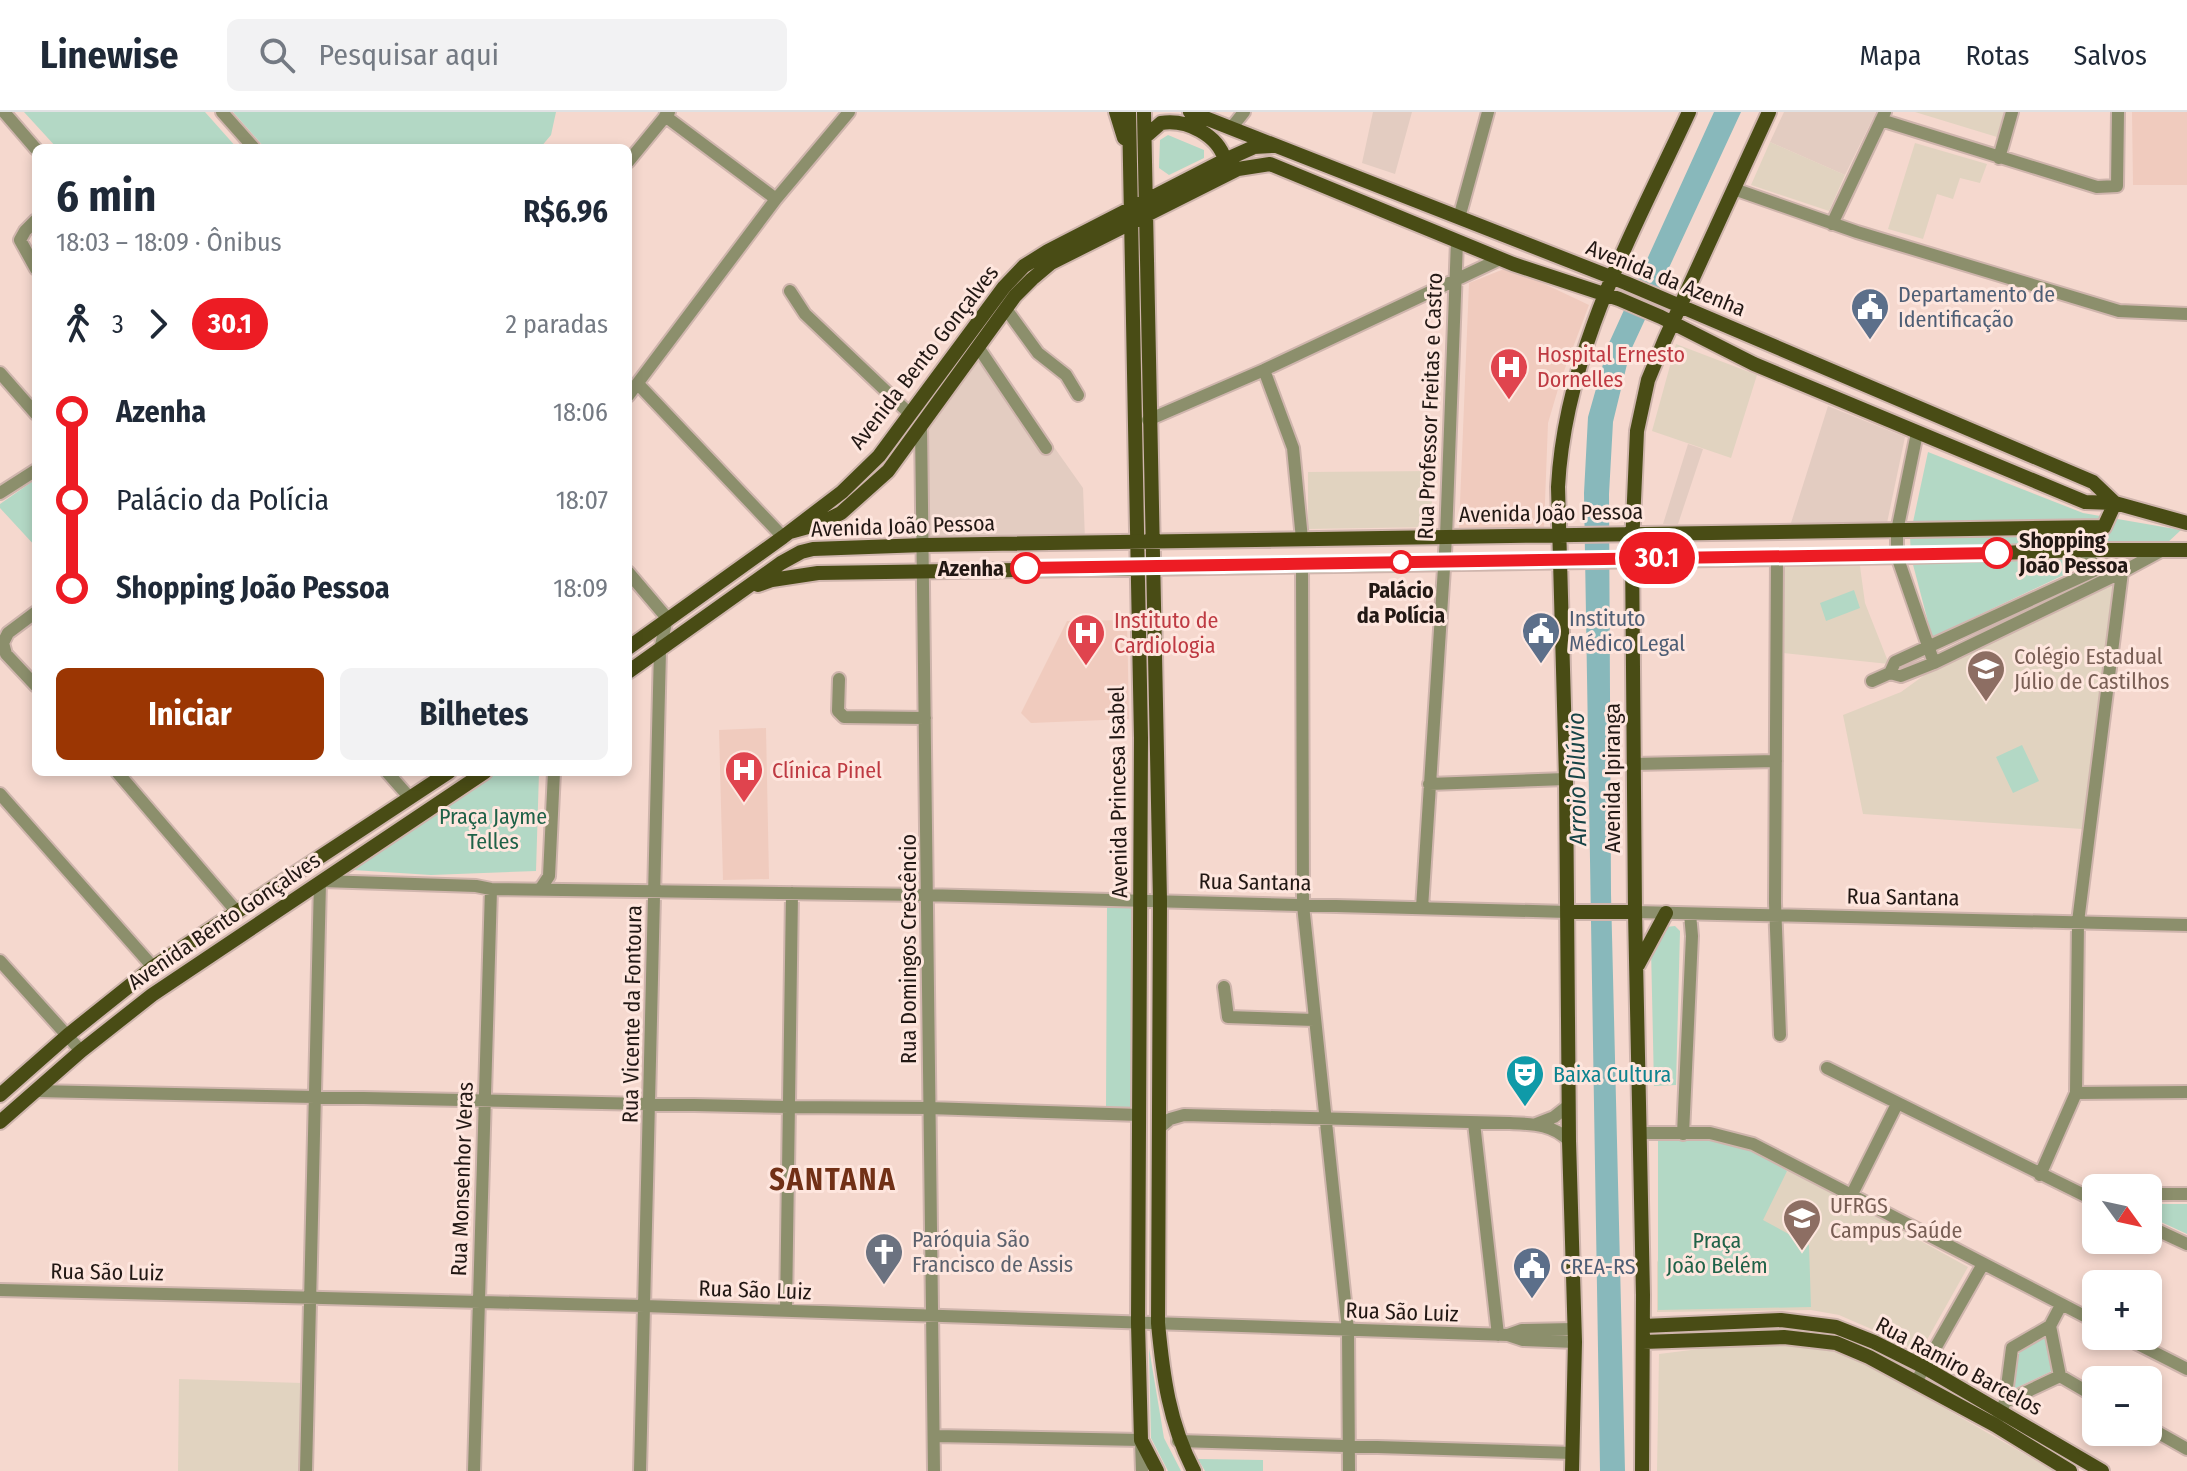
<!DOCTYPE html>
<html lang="pt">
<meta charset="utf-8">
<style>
body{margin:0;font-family:"Fira Sans Condensed",sans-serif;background:#f2f2f3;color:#1f2937;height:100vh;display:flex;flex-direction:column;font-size:30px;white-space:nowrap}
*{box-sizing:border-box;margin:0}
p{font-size:26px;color:#747a83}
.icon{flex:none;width:44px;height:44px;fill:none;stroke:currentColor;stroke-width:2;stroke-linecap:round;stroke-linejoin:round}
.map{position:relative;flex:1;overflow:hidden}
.details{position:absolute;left:32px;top:32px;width:600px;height:632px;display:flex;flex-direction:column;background:#fff;border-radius:12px;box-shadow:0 4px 12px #0003}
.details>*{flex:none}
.badge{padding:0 16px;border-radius:26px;font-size:28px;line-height:52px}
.needle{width:52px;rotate:123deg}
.fabs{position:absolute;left:2082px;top:1062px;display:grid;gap:16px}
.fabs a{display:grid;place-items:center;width:80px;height:80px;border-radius:12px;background:#fff;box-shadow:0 4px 12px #0003;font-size:40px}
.map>.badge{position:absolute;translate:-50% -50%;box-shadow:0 0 0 4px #fff}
.legs{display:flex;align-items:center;gap:12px;height:88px;padding:0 24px;font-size:26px}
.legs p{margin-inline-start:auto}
.head{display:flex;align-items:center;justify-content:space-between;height:136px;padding:0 24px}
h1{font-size:44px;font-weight:700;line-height:60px}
.action{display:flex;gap:16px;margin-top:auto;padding:16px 24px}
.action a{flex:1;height:92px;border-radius:12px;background:#9b3603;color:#fff;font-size:32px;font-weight:700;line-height:92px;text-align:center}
.action a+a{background:#f2f2f3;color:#1f2937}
ul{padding:0 24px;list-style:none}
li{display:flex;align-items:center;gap:28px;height:88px;font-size:30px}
li i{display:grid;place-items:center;width:12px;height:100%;margin:0 10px;background:currentColor}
li i::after{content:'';width:20px;height:20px;margin:-10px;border:6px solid;border-radius:50%;background:#fff}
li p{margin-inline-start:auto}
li:first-child i{background:linear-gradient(#0000 50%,currentColor 0)}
li:last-child i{background:linear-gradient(currentColor 50%,#0000 0)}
header{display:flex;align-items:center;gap:48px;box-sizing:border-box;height:112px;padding:0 40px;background:#fff;border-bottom:2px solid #e0e1e3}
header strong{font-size:38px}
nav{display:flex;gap:44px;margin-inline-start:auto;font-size:28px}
.search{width:560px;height:72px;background:#f2f2f3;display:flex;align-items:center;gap:20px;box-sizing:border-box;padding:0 28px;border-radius:12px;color:#747a83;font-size:30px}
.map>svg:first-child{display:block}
</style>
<header>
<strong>Linewise</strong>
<div class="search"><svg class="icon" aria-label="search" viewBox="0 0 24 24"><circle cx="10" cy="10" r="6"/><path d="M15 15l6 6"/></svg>Pesquisar aqui</div>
<nav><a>Mapa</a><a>Rotas</a><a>Salvos</a></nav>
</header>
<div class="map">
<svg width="2187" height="1359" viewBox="0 0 2187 1359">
<rect width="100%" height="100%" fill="#f5d8ce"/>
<path fill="#e3ccc1" d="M1373 0H1412L1395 62 1362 51Z
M1784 0H1876L1845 63 1770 30Z
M986 239 1083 376 1085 427 928 429V319Z
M1828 294 1905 325 1887 411H1791Z
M1688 332 1703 337 1678 412H1663Z"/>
<path fill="#f0cbbe" d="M2132 0H2187V73H2133Z
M1504 157H1513L1589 193 1561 267 1548 311 1544 417 1459 416 1469 171Z
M1127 508 1129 607 1031 611 1021 601 1067 509Z
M766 616 769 767 723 768 719 618Z"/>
<path fill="#e1d3c0" d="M1915 0H2004L1997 25Z
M1770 30 1845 63 1829 99 1751 73Z
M1915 31 1987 52 1980 71 1960 66 1953 87 1937 82 1923 127 1888 117Z
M1676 232 1757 263 1731 346 1652 319Z
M1432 359V415L1308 417V360Z
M1859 447 1865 491 1889 552 1783 541V450Z
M2117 471 2082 717 1863 702 1843 603 1901 580 1930 559Z
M1734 1026 1968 1155 1919 1242 1899 1229 1839 1203 1811 1198 1657 1200V1150L1670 1131 1661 1125 1658 1028Z
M1800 1231 1857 1246 2054 1359H1657L1659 1242 1723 1234Z
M179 1267 302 1271 299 1359H178Z"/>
<path fill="#b3d8c5" d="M24 0H205L237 36H57Z
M233 0H556L551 23 540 36H265Z
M1168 23 1204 38V46L1169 63 1159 56 1160 28Z
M1928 340 2083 401 2181 418 2166 432 2081 433 2087 452 1932 525 1911 445 1910 424Z
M36 367V435L0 396V392Z
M1854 478 1860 496 1826 509 1820 491Z
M2022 633 2039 669 2013 681 1996 645Z
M495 660H539L536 759 431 763 353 758Z
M1107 795H1134L1132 997H1106Z
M1675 814 1680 819 1676 973 1654 974 1651 836 1666 815Z
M1734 1027 1787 1059 1763 1108 1809 1133 1811 1195 1658 1198V1028Z
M2148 1092H2187V1122L2148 1104Z
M2045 1224 2052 1259 2014 1277 2019 1241Z
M1149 1236 1164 1326 1181 1359H1168L1151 1326Z
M1198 1347 1263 1348V1359H1205Z"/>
<path fill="#88b8bb" d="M1714 0H1741L1630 240 1613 310 1609 382 1611 782 1625 1359H1600L1584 381 1588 305 1609 231Z"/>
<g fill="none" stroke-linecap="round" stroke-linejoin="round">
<g stroke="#cfb5ad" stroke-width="16">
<path id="minor" d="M4 0 36 37
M222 0 254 36
M665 4 776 87
M1881 8 2097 75 2117 74 2118 0
M1232 15 1244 0
M1999 46 2012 0
M628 50 669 0
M1734 77 1857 120 2119 199 2187 202
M1459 106 1488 0
M36 108 25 119 20 128 36 157
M1832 112 1885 0
M790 179 805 202 910 302
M1006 197 1038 241 1066 263 1078 283
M978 235 1046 336
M1264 258 1293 336 1302 427
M0 261 36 302
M638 272 783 425
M628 284 776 87 849 0
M1148 308 1264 258 1500 147
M921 314 934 1359
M1917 321 1897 419V444L1934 551
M0 381 36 358
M2082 438 2098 457 2122 460 2161 439
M1777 445 1775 791 1780 923
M1302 452 1303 793 1348 1218 1349 1359
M628 460 667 506 660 538 640 1359
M36 500 8 521 3 531 6 542 36 574
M1890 561 1895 550 2098 457
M839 567 838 599 844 605 925 606
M1872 569 1890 561 1901 564 1934 551 2122 460 2078 810 2076 981 2040 1063
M1634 652 1776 649
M117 660 237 800
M387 660 410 686
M1429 672 1566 667
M0 682 153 855
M322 769 476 774 491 777 923 783 1568 800
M541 776 549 764 554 660
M1422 796 1446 425 1457 129
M1635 800 2187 813
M0 849 81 939
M1224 875 1228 905 1314 908
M1827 956 2096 1089
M36 979 789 995 929 996 1140 1003
M2076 981 2187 980
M1474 1011 1498 1223
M1536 1012 1554 1005 1568 994
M1159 1016 1170 1007 1184 1003 1510 1011C1533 1012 1553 1012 1569 1029
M1640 1021H1710L1753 1032 2096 1210
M1683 1022 1692 824 1690 802
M2148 1082H2187
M1851 1084 1897 992
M2148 1114 2187 1132
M0 1178 644 1194 1508 1223 1523 1228 1575 1230
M786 1199 792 781
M1508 1223 1522 1218 1574 1217
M2122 1224 2187 1257
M2060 1264 2096 1285
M1916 1270 1983 1152
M2005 1290 2060 1264 2050 1214
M1995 1313 2005 1290 2012 1236 2050 1214 2061 1193
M2148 1315 2187 1337
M934 1324 1141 1328 1142 1359
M1178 1329 1573 1341
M306 1359 320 770
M474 1359 491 777"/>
</g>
<g stroke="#cfb5ad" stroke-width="18">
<path id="major" d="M1116 0 1124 26
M1129 0 1141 626 1138 1211 1141 1328 1157 1359
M1144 0 1160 789 1158 1211C1163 1264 1169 1311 1194 1359
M1190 0 1626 171 2093 370 2115 391
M1145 25 1161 11C1187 7 1218 23 1225 48
M790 420 819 412 841 401 888 359 1015 184 1032 167 1051 151 1238 57 1270 52 1513 152 1619 187 1661 205 1754 252 2085 390 2115 391 2187 411
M758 473 772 468 818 461 1912 444 2082 438H2187
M628 536 783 425 842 380 879 344 1004 175 1024 154 1048 139 1225 48 1254 35 1272 34
M628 560 781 451 801 440 813 437 924 433 2104 415 2115 391
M1568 800H1635
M1638 853 1666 801
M0 983 68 923 153 855 449 660
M0 1010 81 939 152 883 485 660
M1643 1214 1781 1208 1836 1215 1874 1230 1924 1255 2102 1359
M1643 1230 1784 1225 1836 1231 1869 1245 1995 1313 2070 1359
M1572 1359 1575 1230 1569 1029 1566 667 1558 375C1565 240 1633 121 1689 0
M1642 1359 1643 1183 1635 800 1632 434 1637 319 1648 268 1665 227 1769 0"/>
</g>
<use href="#minor" stroke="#8c8f6c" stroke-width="12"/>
<use href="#major" stroke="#494c15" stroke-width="14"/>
</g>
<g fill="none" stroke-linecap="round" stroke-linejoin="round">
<g stroke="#fff" stroke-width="18">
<path id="line-1" d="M1026 456 1997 441"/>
</g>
<use href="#line-1" stroke="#ed1c24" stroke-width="12"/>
</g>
<defs>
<g id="civic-pin" transform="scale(2)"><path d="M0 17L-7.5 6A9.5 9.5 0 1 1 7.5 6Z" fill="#5c6f8a" stroke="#fee6de"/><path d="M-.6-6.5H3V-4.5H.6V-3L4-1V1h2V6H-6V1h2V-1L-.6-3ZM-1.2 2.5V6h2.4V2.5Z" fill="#fff"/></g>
<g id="hospital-pin" transform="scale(2)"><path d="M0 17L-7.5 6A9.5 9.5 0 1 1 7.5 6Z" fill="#e0444e" stroke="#fee6de"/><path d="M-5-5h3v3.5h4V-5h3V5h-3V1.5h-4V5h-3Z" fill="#fff"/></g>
<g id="school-pin" transform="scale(2)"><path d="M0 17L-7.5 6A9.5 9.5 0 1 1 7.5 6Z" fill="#8d6e63" stroke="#fee6de"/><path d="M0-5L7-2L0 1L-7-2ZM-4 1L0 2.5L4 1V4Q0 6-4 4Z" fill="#fff"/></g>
<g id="theatre-pin" transform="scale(2)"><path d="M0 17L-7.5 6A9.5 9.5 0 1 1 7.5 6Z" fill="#0f9aa8" stroke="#fee6de"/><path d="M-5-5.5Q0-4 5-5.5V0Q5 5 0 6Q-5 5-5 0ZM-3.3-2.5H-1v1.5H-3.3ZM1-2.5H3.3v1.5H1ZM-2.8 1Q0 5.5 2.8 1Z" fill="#fff"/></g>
<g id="university-pin" transform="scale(2)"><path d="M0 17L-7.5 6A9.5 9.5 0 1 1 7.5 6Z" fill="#8d6e63" stroke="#fee6de"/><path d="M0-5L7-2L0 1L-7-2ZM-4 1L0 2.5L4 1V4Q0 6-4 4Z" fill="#fff"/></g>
<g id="church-pin" transform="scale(2)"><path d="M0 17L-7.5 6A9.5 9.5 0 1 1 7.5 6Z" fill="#6b7280" stroke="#fee6de"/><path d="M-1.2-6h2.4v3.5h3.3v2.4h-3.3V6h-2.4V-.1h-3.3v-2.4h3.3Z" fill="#fff"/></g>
</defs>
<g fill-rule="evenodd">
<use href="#civic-pin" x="1870" y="195"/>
<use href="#hospital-pin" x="1509" y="255"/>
<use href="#civic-pin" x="1541" y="519"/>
<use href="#hospital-pin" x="1086" y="521"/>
<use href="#school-pin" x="1986" y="557"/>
<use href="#hospital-pin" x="744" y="658"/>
<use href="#theatre-pin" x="1525" y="962"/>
<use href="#university-pin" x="1802" y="1106"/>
<use href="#church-pin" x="884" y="1140"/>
<use href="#civic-pin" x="1532" y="1154"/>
</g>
<g fill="#fff" stroke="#ed1c24" stroke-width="4">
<circle cx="1997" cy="441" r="14"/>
<circle cx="1401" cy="450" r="10"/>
<circle cx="1026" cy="456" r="14"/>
</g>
<g text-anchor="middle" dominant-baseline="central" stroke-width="6" stroke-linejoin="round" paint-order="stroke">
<g font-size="22" fill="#221814" stroke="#fee6de">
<text transform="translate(1666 166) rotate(22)">Avenida da Azenha</text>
<text transform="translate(924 245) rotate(-52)">Avenida Bento Gonçalves</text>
<text transform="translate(1430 294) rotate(-88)">Rua Professor Freitas e Castro</text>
<text transform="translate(1551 401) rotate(-1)">Avenida João Pessoa</text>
<text transform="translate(903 414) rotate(-2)">Avenida João Pessoa</text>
<text transform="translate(1612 666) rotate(-90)">Avenida Ipiranga</text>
<text transform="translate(1118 680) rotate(-91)">Avenida Princesa Isabel</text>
<text transform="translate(1255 770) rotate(1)">Rua Santana</text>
<text transform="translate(1903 785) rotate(1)">Rua Santana</text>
<text transform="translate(224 809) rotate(-34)">Avenida Bento Gonçalves</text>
<text transform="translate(908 837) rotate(-90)">Rua Domingos Crescêncio</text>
<text transform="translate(632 902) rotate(-89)">Rua Vicente da Fontoura</text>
<text transform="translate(462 1067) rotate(-88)">Rua Monsenhor Veras</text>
<text transform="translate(107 1160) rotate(1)">Rua São Luiz</text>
<text transform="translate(755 1178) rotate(2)">Rua São Luiz</text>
<text transform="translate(1402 1200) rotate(2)">Rua São Luiz</text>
<text transform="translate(1959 1254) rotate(28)">Rua Ramiro Barcelos</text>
</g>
<g font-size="22" fill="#4e5e75" stroke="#fee6de" text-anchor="start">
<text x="1898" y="182">Departamento de<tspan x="1898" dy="25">Identificação</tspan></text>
<text x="1569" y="506">Instituto<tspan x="1569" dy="25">Médico Legal</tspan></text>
<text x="1560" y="1154">CREA-RS</text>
</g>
<g font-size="22" fill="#be3a42" stroke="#fee6de" text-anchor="start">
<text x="1537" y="242">Hospital Ernesto<tspan x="1537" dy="25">Dornelles</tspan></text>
<text x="1114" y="508">Instituto de<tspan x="1114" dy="25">Cardiologia</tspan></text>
<text x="772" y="658">Clínica Pinel</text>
</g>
<g font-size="22" font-weight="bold" fill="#221814" stroke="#fee6de" text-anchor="start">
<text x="2019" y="428">Shopping<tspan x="2019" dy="25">João Pessoa</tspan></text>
<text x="1004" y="456" text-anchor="end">Azenha</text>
<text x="1401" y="478" text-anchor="middle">Palácio<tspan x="1401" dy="25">da Polícia</tspan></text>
</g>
<g font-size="22" fill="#785e54" stroke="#fee6de" text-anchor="start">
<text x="2014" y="544">Colégio Estadual<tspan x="2014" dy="25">Júlio de Castilhos</tspan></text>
<text x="1830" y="1093">UFRGS<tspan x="1830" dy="25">Campus Saúde</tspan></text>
</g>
<g font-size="22" fill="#1f6248" stroke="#fee6de">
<text x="493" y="704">Praça Jayme<tspan x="493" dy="25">Telles</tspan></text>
<text x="1717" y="1128">Praça<tspan x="1717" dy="25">João Belém</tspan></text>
</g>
<g font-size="22" fill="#0d838f" stroke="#fee6de" text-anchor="start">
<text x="1553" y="962">Baixa Cultura</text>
</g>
<g font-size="22" fill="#5b616d" stroke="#fee6de" text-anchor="start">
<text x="912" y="1127">Paróquia São<tspan x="912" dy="25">Francisco de Assis</tspan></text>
</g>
<g font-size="24" font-style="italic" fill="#164346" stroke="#fee6de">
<text transform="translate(1577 667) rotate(-91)">Arroio Dilúvio</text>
</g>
<g font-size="30" font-weight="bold" letter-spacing="2" fill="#713016" stroke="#fee6de">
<text x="833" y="1068">SANTANA</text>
</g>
</g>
</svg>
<div class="fabs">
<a><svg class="needle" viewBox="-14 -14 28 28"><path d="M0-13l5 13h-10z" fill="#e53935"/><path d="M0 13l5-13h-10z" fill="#747a83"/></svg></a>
<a>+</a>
<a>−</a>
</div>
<b class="badge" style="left:1657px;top:446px;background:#ed1c24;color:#fff">30.1</b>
<section class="details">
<div class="head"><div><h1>6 min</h1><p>18:03 – 18:09 · Ônibus</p></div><b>R$6.96</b></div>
<div class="legs"><svg class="icon" aria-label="walk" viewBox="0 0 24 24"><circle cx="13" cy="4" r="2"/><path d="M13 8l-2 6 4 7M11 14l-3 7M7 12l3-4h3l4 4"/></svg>3<svg class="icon" aria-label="forward" viewBox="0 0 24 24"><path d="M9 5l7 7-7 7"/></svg><b class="badge" style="background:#ed1c24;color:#fff">30.1</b><p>2 paradas</p></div>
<ul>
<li><i style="color:#ed1c24"></i><b>Azenha</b><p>18:06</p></li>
<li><i style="color:#ed1c24"></i><span>Palácio da Polícia</span><p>18:07</p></li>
<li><i style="color:#ed1c24"></i><b>Shopping João Pessoa</b><p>18:09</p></li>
</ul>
<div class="action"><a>Iniciar</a><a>Bilhetes</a></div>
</section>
</div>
